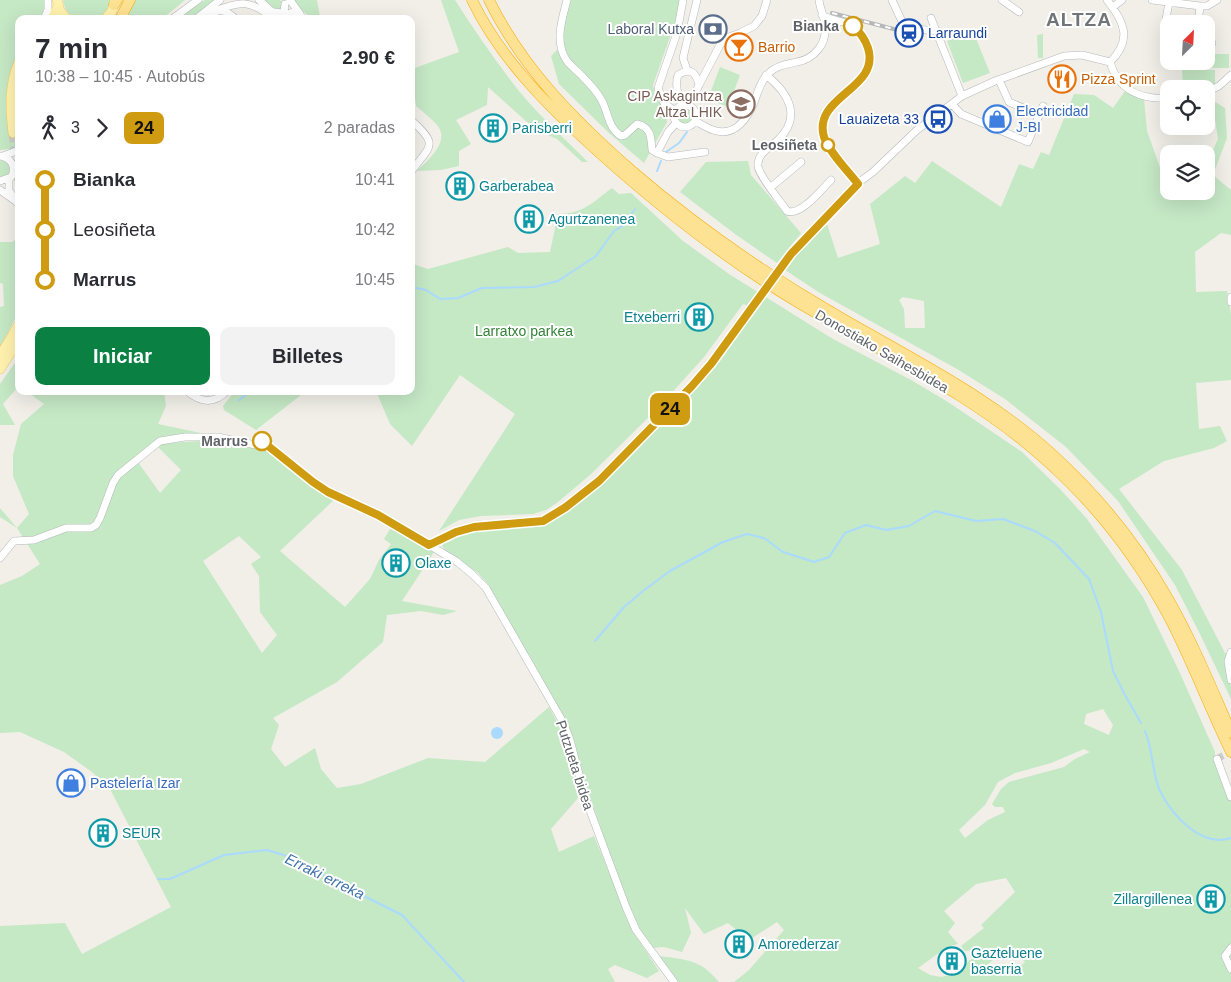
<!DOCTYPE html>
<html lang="es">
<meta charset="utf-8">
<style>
body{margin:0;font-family:Helvetica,sans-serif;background:#f2f2f3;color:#2b2b33;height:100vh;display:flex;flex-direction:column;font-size:19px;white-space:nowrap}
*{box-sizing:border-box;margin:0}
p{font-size:16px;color:#7c7c81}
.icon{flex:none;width:28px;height:28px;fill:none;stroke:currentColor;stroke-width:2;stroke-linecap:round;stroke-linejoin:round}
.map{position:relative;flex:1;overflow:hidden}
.panel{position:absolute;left:15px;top:15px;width:400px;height:380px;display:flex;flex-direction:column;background:#fff;border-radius:10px;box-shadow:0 5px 20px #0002}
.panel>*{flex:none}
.badge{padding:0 10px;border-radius:8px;font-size:18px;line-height:32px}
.needle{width:32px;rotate:24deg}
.tools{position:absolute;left:1160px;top:15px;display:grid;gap:10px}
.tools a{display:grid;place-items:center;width:55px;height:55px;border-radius:10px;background:#fff;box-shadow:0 5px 20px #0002;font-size:25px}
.map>.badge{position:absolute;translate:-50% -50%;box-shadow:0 0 0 2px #fff}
.legs{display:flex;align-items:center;gap:8px;height:55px;padding:0 20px;font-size:16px}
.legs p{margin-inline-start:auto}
.overview{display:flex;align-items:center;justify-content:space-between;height:85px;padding:0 20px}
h1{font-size:28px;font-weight:700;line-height:38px}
.button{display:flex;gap:10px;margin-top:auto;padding:10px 20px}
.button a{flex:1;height:58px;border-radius:10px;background:#0b8043;color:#fff;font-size:20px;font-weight:700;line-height:58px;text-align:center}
.button a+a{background:#f2f2f3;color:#2b2b33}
ul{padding:0 20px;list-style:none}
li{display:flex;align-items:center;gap:18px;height:50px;font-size:19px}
li i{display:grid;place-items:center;width:8px;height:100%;margin:0 6px;background:currentColor}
li i::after{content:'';width:12px;height:12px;margin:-6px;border:4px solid;border-radius:50%;background:#fff}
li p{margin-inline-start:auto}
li:first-child i{background:linear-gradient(#0000 50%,currentColor 0)}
li:last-child i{background:linear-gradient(currentColor 50%,#0000 0)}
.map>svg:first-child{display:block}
</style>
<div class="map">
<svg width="1231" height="982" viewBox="0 0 1231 982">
<rect width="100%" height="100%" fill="#f1efe8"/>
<path fill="#c5e8c5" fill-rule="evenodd" d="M0 0H45L46 2 41 19H19C19 29 21 44 18 54 17 58 14 61 13 64 6 83 3 115 11 134L19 133V148L0 150Z
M63 0H111C109 5 108 10 104 14 99 19 95 19 89 19 74 19 66 16 63 0Z
M134 0H185L162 19H122Z
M205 0H220L203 9 192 19H178L186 10Z
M262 0H280L283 2V10L276 11Z
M294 0H317L320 17H310L298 7Z
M441 0H455C475 31 496 62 519 91 540 117 565 139 588 162H582L557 139 536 130 488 87 487 105 456 120 471 144 459 151V166L441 170 417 171C428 160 451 141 437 125 431 118 423 112 416 106L412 69 459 52Z
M569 0H680L676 20 653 85 655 96 664 105 667 122 644 163 610 134 559 84 551 56 557 50 567 59C560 35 564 23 569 0Z
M973 31 990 73 963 83 947 41Z
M1043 34V58H1038L1037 35Z
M1206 54H1229V68H1198V61H1206Z
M720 67 740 75 728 107 708 99Z
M1182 70H1215V84H1183Z
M1125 91 1144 99 1147 131 1162 173 1169 172V191H1206V166L1218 139 1212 100 1225 108 1227 138 1213 175 1231 190V235L1221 233 1195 252 1196 292 1227 291 1231 314V380L1196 383 1199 429 1220 426 1227 441 1214 448 1164 461 1119 489 1182 570 1225 653 1231 656V699L1199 632 1175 585 1118 501 1066 447 1005 399 957 369 820 293 785 270 807 240 826 221 838 258 880 244 870 204 905 176 915 183 932 161 1001 207 1019 164 1033 169 1041 152 1049 155 1074 94 1094 95 1113 108ZM903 297 924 301 925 328H905L904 309 899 300Z
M677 116a8 8 0 1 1 16 0a8 8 0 1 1-16 0Z
M0 160 11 164 10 174 3 178 0 177Z
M748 161 751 175 801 233 777 263 735 234 680 192 706 162Z
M612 188 619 194 631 193 683 241 729 274 833 339 911 380 948 402 1022 452 1061 490 1087 519 1143 597 1179 671 1215 752 1214 761 1231 802V982H734L749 970 784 930 777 922 749 940 728 923 704 934 685 908 691 933 682 952 664 947 652 948 641 932 626 902 576 756 570 731 488 584 478 573 447 552 442 546 445 539 481 528 546 526 609 477 708 373 757 309 743 304 704 357 660 406 590 475 558 502 546 510 533 514 481 516 459 520 439 531 515 414 460 375 412 446 390 424 376 391H411V266L413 264 428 269 508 247 518 253 550 252 558 214C583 214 593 202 612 188ZM1103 709 1113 725 1109 735 1084 724 1086 714ZM1084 749 1090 752 1075 759 1064 767 1009 782 1001 789 992 804 995 807H1003L1005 812 988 820 965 838 959 830 985 805 998 782 1015 773 1051 763ZM1006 878 1015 892 981 925 984 928 961 946 965 951 992 948 993 952 970 960 955 974 941 977 930 975 918 968 947 947 958 944 948 932 955 923 944 911 976 884ZM1010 946 1025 962 1009 976 982 969Z
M19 237V311L0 348V307L4 306 3 284 0 283V242H12Z
M19 357V386L3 404 15 425H0V384Z
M26 391H164L166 406 158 424 201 433 164 436 155 441 135 458 160 493 181 470 157 446 167 443 216 440 269 451 336 498 280 551 345 607 370 579 379 560 391 544 384 539 392 526 434 552 402 601 457 611 443 615 421 611 387 615 383 642 337 682 273 718 279 725 271 749 285 767 315 748 321 769 337 788 361 784 428 758 485 762 549 707 565 737 578 798 551 829 559 852 594 836 634 933 659 971 647 978 615 965 608 969 615 982H0V926L65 923 82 954 171 907 110 789 92 772 64 752 20 732 0 733V585L22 576 40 564 17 528 0 517V508L17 528 29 514 13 476V455L21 424 44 404ZM239 536 261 557 251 564 259 576 260 612 277 635 262 653 203 561Z
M235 391H306L256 430 224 410 223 406Z
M660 956C687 960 700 959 719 982H677L662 963Z"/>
<path fill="#aadaff" d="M491 733a6 6 0 1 1 12 0a6 6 0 1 1-12 0Z"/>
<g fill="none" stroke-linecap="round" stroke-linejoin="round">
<path stroke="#aadaff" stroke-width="2" d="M666 152 679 143 687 132
M657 171 661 161
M411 287 426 290 440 299 458 298 482 288 534 287 558 281 596 256 614 231 624 225 635 209
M239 400 251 391
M595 641 624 607 643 591 670 571 723 542 747 534 764 538 783 552 814 562 829 557 845 533 866 525 886 530 909 526 935 511 976 521 1003 519 1035 531 1055 543 1089 579 1101 612 1113 671 1125 695 1141 723
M1145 731C1153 749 1152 774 1160 791 1172 815 1201 848 1231 838
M158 879H170L224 855 267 850 290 857 340 884 402 915 464 982"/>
<path stroke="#ccccc8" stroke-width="7" stroke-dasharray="7 3.5" stroke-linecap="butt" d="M1217 759 1231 751"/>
<path stroke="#ccccc8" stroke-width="9" stroke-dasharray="9 4.5" stroke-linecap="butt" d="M13 133 19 181"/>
<g stroke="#b5b8bc" stroke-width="8">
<path id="minor" d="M259 0 276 15 286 16
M290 0 300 14
M567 0C562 19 554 43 567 61 571 66 576 70 581 75 588 82 596 90 601 99 608 111 608 128 621 136L625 135 637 124C651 127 651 137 652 150L657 153
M892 0 904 26 907 28 936 31
M1002 0 1019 12
M1107 0C1124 21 1133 40 1110 62
M1152 0 1200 6H1207L1217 0
M1113 7 1122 0
M213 12C241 0 251 0 274 19
M275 12 280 13 284 12 285 4
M822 15C833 22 847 20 857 29 862 35 866 42 868 49 881 92 803 96 828 145L858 183
M931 18 962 96
M44 19 48 10V0
M172 19 198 0
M196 19 220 0
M205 19C217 8 224 8 236 19
M285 19C289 10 299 10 303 19
M1198 24 1200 6
M1164 31 1169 2
M1206 42 1212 43
M1110 62C1118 90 1141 100 1169 98
M687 70 683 58 697 0
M766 75C789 93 802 117 778 140 770 148 757 153 758 166 759 176 781 202 787 211 800 217 822 189 831 180
M999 80 1009 102 1033 112
M1206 92 1219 86 1231 75
M952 104 961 114 1028 142 1043 106
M674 116a11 11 0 1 1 22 0a11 11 0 1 1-22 0Z
M682 105C678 96 675 84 678 75 690 67 696 72 699 85
M686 105 694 97 699 85 720 45 729 37 740 33 754 26 762 16 767 0
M675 111 664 103 658 88 677 33 683 0
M411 120C440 146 430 145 411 172
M695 121C701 124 707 128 713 130 735 138 748 118 755 100 758 91 761 80 769 73 776 66 787 64 797 62 814 59 827 44 825 26 825 18 820 9 819 0
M676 123 668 132 657 153 668 157 705 152
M0 156C11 158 16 166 12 176
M3 156 19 150
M9 180V190L17 203
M0 181 11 177
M771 187 801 162
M0 190 14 200
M791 254 858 183 873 172 917 130 962 96 995 81 1064 56 1082 55 1110 62
M1231 297V302
M187 391C201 403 214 404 227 391
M429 545 456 532 474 527 488 525 532 523 543 521 566 507 599 481 620 461 691 387 711 364 748 313
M0 558 14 541 34 540 66 528H91L96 525 100 518 113 483 118 475 160 441 185 437H218L269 448 328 492 378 515 456 561 472 574 486 588 564 724 570 740 585 797 626 907 636 930 674 982
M1231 652 1228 661 1231 680
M1217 759 1231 797
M1231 948 1225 956 1231 969"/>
</g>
<g stroke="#f2c960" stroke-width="10">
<path id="major" d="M57 0 60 11 67 19
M52 19 58 6
M105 19 112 11 115 0
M19 96V109
M13 133C10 108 9 85 19 62
M0 356 19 324
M0 369 19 340"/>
</g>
<g stroke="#f9ab00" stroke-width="11">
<path id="highway" d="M472 0C500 58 547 105 593 147 657 205 725 259 799 303 883 353 975 395 1048 462 1097 506 1138 559 1169 617 1192 661 1209 707 1231 752
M489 0C523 69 575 121 632 171 696 226 765 274 838 316 912 359 990 397 1053 455 1098 496 1137 544 1167 597 1192 640 1211 687 1231 732
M114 5 117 0
M120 19 130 0"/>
</g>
<use href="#minor" stroke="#fff" stroke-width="7"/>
<use href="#major" stroke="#fff2af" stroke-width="9"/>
<use href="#highway" stroke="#fde293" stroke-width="10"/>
<g stroke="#b6b7b8" stroke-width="4">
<path id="rail" d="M832 13 909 33"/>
</g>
<use href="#rail" stroke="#fff" stroke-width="2" stroke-dasharray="5.5" stroke-linecap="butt"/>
<g stroke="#b5b8bc" stroke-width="8" stroke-linecap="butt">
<path id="minor-bridge" d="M748 313 791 254"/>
</g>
<use href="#minor-bridge" stroke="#fff" stroke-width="7"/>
</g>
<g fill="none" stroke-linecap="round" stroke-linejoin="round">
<g stroke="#fff" stroke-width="11">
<path id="line-1" d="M262 441 313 482 328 492 378 515 429 545 456 532 474 527 543 521 566 507 599 481 691 387 711 364 791 254 858 184C848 171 829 152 824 137 812 96 881 89 868 48 865 39 860 32 853 26"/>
</g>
<use href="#line-1" stroke="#cf9b10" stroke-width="8"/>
</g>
<defs>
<g id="bank-ring" transform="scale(1.4375)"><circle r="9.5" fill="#fff" stroke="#5c6f8a" stroke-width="1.5"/><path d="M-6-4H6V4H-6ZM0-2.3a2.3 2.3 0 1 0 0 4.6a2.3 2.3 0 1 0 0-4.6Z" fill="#5c6f8a"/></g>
<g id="station-ring" transform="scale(1.4375)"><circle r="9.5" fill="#fff" stroke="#1a4fb4" stroke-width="1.5"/><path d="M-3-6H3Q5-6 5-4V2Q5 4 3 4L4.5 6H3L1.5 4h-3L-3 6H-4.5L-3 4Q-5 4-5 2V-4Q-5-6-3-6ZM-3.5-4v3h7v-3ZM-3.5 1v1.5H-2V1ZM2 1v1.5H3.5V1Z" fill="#1a4fb4"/></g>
<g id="bar-ring" transform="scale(1.4375)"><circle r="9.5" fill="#fff" stroke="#e8710a" stroke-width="1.5"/><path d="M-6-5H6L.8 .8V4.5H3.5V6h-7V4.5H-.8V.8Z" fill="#e8710a"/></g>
<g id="restaurant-ring" transform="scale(1.4375)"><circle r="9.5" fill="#fff" stroke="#e8710a" stroke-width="1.5"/><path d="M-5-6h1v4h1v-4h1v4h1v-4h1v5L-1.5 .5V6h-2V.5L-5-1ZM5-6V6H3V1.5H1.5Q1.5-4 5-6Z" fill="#e8710a"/></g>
<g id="university-ring" transform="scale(1.4375)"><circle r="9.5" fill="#fff" stroke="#8d6e63" stroke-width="1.5"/><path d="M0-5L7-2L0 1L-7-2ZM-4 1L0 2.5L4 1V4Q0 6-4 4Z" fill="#8d6e63"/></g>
<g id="bus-ring" transform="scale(1.4375)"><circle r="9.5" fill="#fff" stroke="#1a4fb4" stroke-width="1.5"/><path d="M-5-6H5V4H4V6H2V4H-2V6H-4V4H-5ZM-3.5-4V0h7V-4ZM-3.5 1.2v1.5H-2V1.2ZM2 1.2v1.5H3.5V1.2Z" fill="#1a4fb4"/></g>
<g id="shop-ring" transform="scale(1.4375)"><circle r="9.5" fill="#fff" stroke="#3f7fe0" stroke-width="1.5"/><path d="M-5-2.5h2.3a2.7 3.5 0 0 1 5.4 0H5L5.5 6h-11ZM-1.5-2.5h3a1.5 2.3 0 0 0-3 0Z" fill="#3f7fe0"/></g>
<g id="building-ring" transform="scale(1.4375)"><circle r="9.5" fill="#fff" stroke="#0f9aa8" stroke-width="1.5"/><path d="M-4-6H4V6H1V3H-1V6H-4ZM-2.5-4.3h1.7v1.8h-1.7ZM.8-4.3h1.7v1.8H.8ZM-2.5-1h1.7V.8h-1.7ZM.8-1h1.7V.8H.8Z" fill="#0f9aa8"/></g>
</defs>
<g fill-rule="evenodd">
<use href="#bank-ring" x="713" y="29"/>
<use href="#station-ring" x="909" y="33"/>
<use href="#bar-ring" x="739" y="47"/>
<use href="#restaurant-ring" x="1062" y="79"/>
<use href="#university-ring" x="741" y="104"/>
<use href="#bus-ring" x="938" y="119"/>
<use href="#shop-ring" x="997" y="119"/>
<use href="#building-ring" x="493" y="128"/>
<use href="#building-ring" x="460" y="186"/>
<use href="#building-ring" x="529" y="219"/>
<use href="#building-ring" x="699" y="317"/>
<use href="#building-ring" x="396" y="563"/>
<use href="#shop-ring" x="71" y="783"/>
<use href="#building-ring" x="103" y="833"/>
<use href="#building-ring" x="1211" y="899"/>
<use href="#building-ring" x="739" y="944"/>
<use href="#building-ring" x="952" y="961"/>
</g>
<g fill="#fff" stroke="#cf9b10" stroke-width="2.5">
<circle cx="853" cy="26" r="9"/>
<circle cx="828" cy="145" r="6"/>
<circle cx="262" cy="441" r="9"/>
</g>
<g text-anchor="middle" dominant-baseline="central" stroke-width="4" stroke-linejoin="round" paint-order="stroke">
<g font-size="14" font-weight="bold" fill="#5f6368" stroke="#fff" text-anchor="end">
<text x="839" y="26">Bianka</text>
<text x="817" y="145">Leosiñeta</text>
<text x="248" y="441">Marrus</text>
</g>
<g font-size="14" fill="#4e5e75" stroke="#fff" text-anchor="end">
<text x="694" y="29">Laboral Kutxa</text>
</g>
<g font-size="14" fill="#164399" stroke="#fff" text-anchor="start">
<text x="928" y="33">Larraundi</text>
<text x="919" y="119" text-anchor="end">Lauaizeta 33</text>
</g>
<g font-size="14" fill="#c56008" stroke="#fff" text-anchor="start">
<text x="758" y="47">Barrio</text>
<text x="1081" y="79">Pizza Sprint</text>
</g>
<g font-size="14" fill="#785e54" stroke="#fff" text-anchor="end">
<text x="722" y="96">CIP Askagintza<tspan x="722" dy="16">Altza LHIK</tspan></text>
</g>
<g font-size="14" fill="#366cbe" stroke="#fff" text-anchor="start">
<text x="1016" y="111">Electricidad<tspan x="1016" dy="16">J-BI</tspan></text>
<text x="90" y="783">Pastelería Izar</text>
</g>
<g font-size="14" fill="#0d838f" stroke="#fff" text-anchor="start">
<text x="512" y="128">Parisberri</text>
<text x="479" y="186">Garberabea</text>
<text x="548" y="219">Agurtzanenea</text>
<text x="680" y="317" text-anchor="end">Etxeberri</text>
<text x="415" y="563">Olaxe</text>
<text x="122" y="833">SEUR</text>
<text x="1192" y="899" text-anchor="end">Zillargillenea</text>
<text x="758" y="944">Amorederzar</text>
<text x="971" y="953">Gazteluene<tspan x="971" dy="16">baserria</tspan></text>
</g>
<g font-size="14" fill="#348238" stroke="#fff">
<text x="524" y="331">Larratxo parkea</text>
</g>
<g font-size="14" fill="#5f6368" stroke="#fff">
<text transform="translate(882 351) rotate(30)">Donostiako Saihesbidea</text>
<text transform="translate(575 765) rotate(72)">Putzueta bidea</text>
</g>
<g font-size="15" font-style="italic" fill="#4174aa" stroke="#fff">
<text transform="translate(325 876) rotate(26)">Erraki erreka</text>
</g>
<g font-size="19" font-weight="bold" letter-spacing="1" fill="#70757a" stroke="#fff">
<text x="1079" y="19">ALTZA</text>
</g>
</g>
</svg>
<div class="tools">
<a><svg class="needle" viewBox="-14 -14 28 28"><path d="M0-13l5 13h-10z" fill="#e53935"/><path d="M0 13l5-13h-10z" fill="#7c7c81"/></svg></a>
<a><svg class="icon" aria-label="locate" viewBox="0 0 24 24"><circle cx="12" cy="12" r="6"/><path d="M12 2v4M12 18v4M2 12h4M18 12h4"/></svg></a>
<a><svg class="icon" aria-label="layers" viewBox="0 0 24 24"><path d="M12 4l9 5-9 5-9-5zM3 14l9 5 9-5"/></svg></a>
</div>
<b class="badge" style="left:670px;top:409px;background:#cf9b10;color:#111">24</b>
<section class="panel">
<div class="overview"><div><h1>7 min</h1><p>10:38 – 10:45 · Autobús</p></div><b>2.90 €</b></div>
<div class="legs"><svg class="icon" aria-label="walk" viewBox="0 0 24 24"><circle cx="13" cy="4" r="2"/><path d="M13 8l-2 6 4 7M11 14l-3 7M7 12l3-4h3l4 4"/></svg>3<svg class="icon" aria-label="forward" viewBox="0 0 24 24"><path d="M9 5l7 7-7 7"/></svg><b class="badge" style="background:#cf9b10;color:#111">24</b><p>2 paradas</p></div>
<ul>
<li><i style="color:#cf9b10"></i><b>Bianka</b><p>10:41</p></li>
<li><i style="color:#cf9b10"></i><span>Leosiñeta</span><p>10:42</p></li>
<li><i style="color:#cf9b10"></i><b>Marrus</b><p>10:45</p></li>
</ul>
<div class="button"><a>Iniciar</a><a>Billetes</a></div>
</section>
</div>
